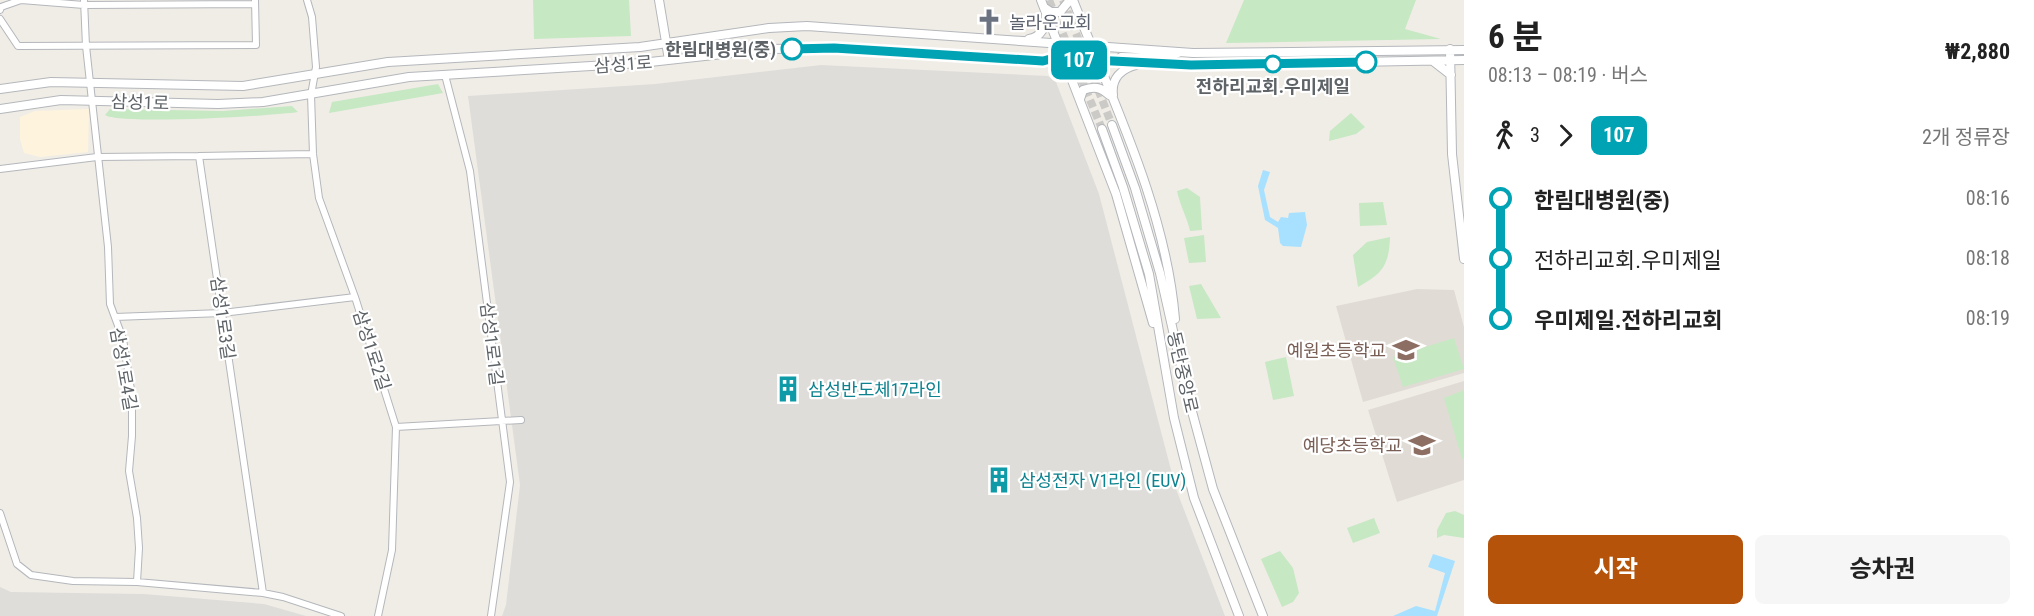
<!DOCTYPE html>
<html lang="ko">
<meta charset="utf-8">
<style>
body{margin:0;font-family:"Roboto Condensed","Noto Sans KR",sans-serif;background:#f6f6f6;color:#222;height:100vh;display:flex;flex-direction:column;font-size:22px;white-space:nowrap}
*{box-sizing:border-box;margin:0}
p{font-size:20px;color:#767676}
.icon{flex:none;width:33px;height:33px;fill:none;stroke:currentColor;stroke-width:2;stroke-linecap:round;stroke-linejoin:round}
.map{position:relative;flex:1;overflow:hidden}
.sheet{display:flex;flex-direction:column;background:#fff;width:570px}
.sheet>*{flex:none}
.badge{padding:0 12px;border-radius:9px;font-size:21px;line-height:39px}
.map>.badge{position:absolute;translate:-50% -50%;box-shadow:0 0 0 3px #fff}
.legs{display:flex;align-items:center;gap:9px;height:66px;padding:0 24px;font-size:20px}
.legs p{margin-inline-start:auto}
.summary{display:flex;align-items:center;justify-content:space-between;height:102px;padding:0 24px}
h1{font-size:33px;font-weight:700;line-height:45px}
.button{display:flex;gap:12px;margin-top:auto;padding:12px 24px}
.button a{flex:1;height:69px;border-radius:9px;background:#b45309;color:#fff;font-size:24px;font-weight:700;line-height:69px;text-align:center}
.button a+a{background:#f6f6f6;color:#222}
ul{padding:0 24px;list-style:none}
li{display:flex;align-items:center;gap:21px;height:60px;font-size:22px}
li i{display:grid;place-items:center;width:9px;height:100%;margin:0 8px;background:currentColor}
li i::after{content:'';width:15px;height:15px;margin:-8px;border:4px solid;border-radius:50%;background:#fff}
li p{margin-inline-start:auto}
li:first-child i{background:linear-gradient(#0000 50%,currentColor 0)}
li:last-child i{background:linear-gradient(currentColor 50%,#0000 0)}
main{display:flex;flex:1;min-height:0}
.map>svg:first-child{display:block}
</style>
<main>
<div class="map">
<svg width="1464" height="616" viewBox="0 0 1464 616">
<rect width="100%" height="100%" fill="#f0ede7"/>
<path fill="#fef4de" d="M89 109 88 152 40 157 24 153 20 139V117L35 111Z"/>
<path fill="#dfddd9" d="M821 65 1048 76 1056 82 1099 194 1176 489 1225 616H502L506 605 520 485 468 96 655 84Z
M0 587 11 592 144 594 264 604 306 616H0Z"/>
<path fill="#e0dcd5" d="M1417 289 1454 290 1464 327V373L1363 402 1336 306Z
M1464 381V480L1397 502 1368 410Z"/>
<path fill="#c6e8c3" d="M533 0H629L631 36 534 39Z
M1244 0H1416L1405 29 1441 39 1226 43Z
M438 84 443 93 329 113 332 102Z
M292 106 298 112C272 116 119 125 105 115L110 109 223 111Z
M1351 113 1365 127 1356 134 1329 141 1330 131Z
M1187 188 1200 197 1202 230 1190 231C1187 217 1180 206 1177 191Z
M1383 202 1387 225 1360 226 1359 203Z
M1204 235 1206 262 1189 263 1184 238Z
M1390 237C1389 266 1382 274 1358 287L1353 255 1367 242Z
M1201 284 1221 318 1197 319 1189 286Z
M1454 338 1464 369 1403 387 1393 357Z
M1286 357 1294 396 1273 400 1265 362Z
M1464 390V458L1462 459 1444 398Z
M1455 511 1464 515V538L1444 535 1437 538V530L1446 513Z
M1374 518 1380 533 1353 543 1347 528Z
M1280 551 1293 568 1299 593 1293 602 1282 607 1261 559Z"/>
<path fill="#a8e0ff" d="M1263 170 1270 172 1264 190 1270 217 1278 222 1281 217 1288 218 1289 213 1305 212 1307 225 1301 247 1283 246 1280 243 1278 228 1265 220 1258 186Z
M1433 554 1455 561 1437 616H1393L1416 606 1435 611 1445 573 1428 567Z"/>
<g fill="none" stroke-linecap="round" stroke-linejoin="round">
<path stroke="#cccac7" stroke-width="8" stroke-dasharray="8 4" stroke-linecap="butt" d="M1049 0 1102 129
M1063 0 1112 125"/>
<g stroke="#b4b7bb" stroke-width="8">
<path id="minor" d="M84 0 86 46 108 247 110 304 123 339 132 396V436L129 471 137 518 139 548 137 582
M307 0 312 17 316 67 311 95 313 154 319 198 355 297 396 427 392 550 378 616
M0 10 1 7 21 0 84 5 255 4
M0 19 18 46 256 45 255 0
M445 75 470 171 510 482 491 616
M0 169 97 157 199 156
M115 317 222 313 355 297
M396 427 521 420
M0 513 17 564 31 575 73 581 137 582 263 593 283 597 341 616
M263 593 199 156 313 154"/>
</g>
<g stroke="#b4b7bb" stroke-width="10">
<path id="tertiary" d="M659 0 669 60
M1041 0 1116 194 1153 323
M1073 0C1113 102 1166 209 1175 319
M1045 8 1051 12H1060L1070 0
M1029 39C1041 37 1046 27 1046 15
M1450 49 1452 154 1464 259
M1433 61 1451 75
M1123 63 1121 57 1166 58 1178 53
M0 89 51 82 243 86 388 62 640 47 769 28 807 26 1193 53 1464 50
M1113 95C1111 79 1121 69 1136 65
M1080 99 1083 90C1094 86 1101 87 1109 95
M0 109 61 100 218 104 263 102 409 77 641 63 769 49 834 48 1043 61 1054 58 1191 65 1464 60
M1112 125 1135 188 1160 273 1187 393 1213 489 1263 616
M1102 129 1123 187 1149 274 1174 418 1194 498 1239 616"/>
</g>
<use href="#minor" stroke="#fff" stroke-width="6"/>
<use href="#tertiary" stroke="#fff" stroke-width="8"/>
</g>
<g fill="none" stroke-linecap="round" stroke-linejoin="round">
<g stroke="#fff" stroke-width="14">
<path id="line-1" d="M792 49 834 48 1043 61 1054 58 1191 65 1366 62"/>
</g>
<use href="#line-1" stroke="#00a3b4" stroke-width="9"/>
</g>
<defs>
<g id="church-bare" transform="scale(2.07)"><path d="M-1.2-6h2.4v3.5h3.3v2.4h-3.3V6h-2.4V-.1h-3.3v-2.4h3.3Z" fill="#6b7280" stroke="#fff" stroke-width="2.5" paint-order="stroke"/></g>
<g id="school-bare" transform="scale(2.07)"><path d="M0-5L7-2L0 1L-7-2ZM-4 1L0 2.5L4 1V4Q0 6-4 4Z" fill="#8d6e63" stroke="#fff" stroke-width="2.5" paint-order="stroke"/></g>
<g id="building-bare" transform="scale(2.07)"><path d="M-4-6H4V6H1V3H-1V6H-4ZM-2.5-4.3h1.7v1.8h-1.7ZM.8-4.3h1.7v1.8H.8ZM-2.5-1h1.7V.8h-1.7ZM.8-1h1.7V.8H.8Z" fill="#0f9aa8" stroke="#fff" stroke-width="2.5" paint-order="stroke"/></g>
</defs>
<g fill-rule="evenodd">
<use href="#church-bare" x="989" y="22"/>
<use href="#school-bare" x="1406" y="350"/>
<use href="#building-bare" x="788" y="389"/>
<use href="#school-bare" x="1422" y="445"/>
<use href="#building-bare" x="999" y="480"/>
</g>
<g fill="#fff" stroke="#00a3b4" stroke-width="3">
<circle cx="792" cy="49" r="10"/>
<circle cx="1366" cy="62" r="10"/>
<circle cx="1273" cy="64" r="8"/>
</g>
<g text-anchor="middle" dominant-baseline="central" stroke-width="4.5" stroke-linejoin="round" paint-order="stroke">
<g font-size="18" fill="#5b616d" stroke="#fff" text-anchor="start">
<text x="1009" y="22">놀라운교회</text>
</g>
<g font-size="18" font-weight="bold" fill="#5e6367" stroke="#fff" text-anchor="end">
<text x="776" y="49">한림대병원(중)</text>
<text x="1273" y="86" text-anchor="middle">전하리교회.우미제일</text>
</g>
<g font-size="18" fill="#5e6367" stroke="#fff">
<text transform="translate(623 64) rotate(-4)">삼성1로</text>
<text transform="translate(140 102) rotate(2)">삼성1로</text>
<text transform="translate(223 318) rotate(82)">삼성1로3길</text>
<text transform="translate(492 344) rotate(83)">삼성1로1길</text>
<text transform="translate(372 350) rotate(72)">삼성1로2길</text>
<text transform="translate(124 369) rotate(80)">삼성1로4길</text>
<text transform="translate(1183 372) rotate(77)">동탄중앙로</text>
</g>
<g font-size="18" fill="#785e54" stroke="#fff" text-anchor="end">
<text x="1386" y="350">예원초등학교</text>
<text x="1402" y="445">예당초등학교</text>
</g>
<g font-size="18" fill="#0d838f" stroke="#fff" text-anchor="start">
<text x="808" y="389">삼성반도체17라인</text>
<text x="1019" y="480">삼성전자 V1라인 (EUV)</text>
</g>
</g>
</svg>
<b class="badge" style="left:1079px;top:60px;background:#00a3b4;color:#fff">107</b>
</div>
<section class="sheet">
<div class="summary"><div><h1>6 분</h1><p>08:13 – 08:19 · 버스</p></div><b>₩2,880</b></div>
<div class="legs"><svg class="icon" aria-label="walk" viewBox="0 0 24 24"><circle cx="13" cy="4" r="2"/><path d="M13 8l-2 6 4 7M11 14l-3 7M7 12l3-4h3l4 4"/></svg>3<svg class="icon" aria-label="forward" viewBox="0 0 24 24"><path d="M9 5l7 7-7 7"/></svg><b class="badge" style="background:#00a3b4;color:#fff">107</b><p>2개 정류장</p></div>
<ul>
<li><i style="color:#00a3b4"></i><b>한림대병원(중)</b><p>08:16</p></li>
<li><i style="color:#00a3b4"></i><span>전하리교회.우미제일</span><p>08:18</p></li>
<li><i style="color:#00a3b4"></i><b>우미제일.전하리교회</b><p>08:19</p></li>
</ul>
<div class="button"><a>시작</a><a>승차권</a></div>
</section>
</main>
